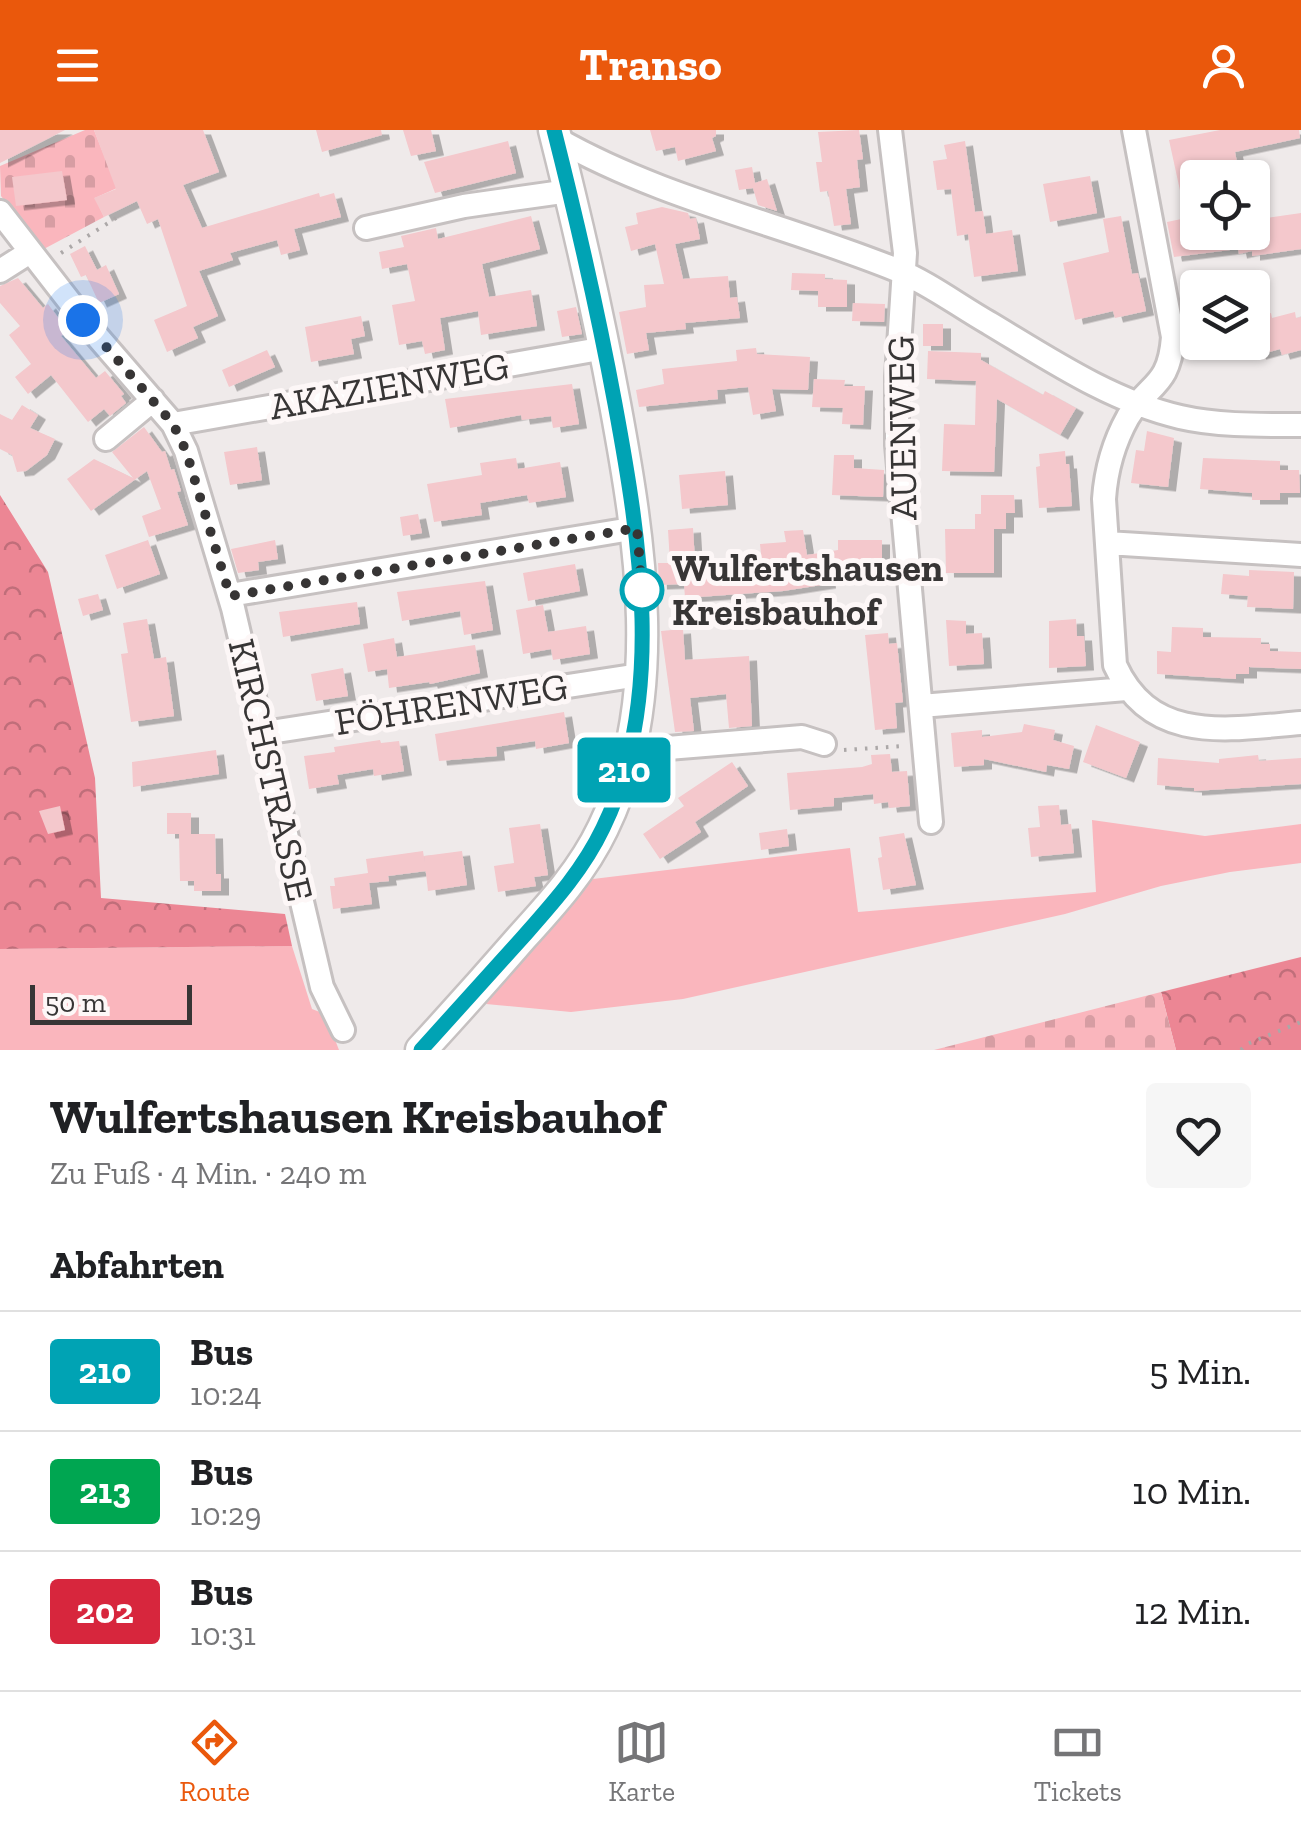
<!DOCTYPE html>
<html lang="de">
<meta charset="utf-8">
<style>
body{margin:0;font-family:"Zilla Slab",serif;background:#f6f6f6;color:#202124;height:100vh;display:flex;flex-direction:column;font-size:38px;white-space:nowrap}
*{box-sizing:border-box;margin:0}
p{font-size:32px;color:#757577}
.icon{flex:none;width:55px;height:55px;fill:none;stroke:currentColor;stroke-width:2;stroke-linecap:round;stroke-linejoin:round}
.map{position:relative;height:920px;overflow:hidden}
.panel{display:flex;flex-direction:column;background:#fff;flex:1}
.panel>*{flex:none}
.badge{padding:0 20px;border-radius:8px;font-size:35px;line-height:65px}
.controls{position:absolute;left:1180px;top:30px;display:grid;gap:20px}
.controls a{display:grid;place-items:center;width:90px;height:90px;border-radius:10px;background:#fff;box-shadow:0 2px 8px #0004;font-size:50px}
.scale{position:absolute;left:30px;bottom:25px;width:162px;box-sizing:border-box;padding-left:10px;border:5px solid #373535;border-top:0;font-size:28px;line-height:35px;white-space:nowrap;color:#373535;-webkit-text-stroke:8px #fdf7f7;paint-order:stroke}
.you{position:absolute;width:50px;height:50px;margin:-25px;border:8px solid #fff;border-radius:50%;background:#1a73e8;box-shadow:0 0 0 15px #1a73e833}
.map>.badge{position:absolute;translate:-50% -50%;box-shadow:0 0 0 5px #fff}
h2{padding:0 50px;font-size:38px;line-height:90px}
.round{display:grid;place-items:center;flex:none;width:105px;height:105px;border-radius:10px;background:#f6f6f6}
.headline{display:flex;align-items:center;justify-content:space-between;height:170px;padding:0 50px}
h1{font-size:48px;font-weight:700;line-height:75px}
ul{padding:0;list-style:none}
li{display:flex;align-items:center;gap:30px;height:120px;padding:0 50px;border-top:2px solid #e0e0e0}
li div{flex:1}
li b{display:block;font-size:38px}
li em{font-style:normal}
li .badge{min-width:110px;font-weight:700;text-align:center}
header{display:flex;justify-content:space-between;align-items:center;height:130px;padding:0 50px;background:#ea580c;color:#fff;font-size:45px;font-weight:700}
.tabs{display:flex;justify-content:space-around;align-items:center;height:140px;border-top:2px solid #e0e0e0;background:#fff;font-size:28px;color:#757577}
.tabs a{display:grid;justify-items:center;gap:5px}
.tabs .active{color:#ea580c}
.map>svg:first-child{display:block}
</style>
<header><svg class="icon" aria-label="menu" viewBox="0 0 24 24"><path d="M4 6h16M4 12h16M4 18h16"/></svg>Transo<svg class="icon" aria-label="person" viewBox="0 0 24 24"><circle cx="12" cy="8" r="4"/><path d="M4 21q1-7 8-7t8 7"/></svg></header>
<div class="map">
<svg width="1301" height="920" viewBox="0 0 1301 920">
<defs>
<pattern id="forest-crowns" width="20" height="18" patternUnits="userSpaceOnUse" patternTransform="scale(2.5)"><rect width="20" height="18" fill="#ec8694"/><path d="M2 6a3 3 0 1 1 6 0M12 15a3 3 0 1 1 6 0" fill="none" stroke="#c06e7a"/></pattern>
<pattern id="cemetery-stones" width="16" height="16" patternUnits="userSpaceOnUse" patternTransform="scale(2.5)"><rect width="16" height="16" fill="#fab6bd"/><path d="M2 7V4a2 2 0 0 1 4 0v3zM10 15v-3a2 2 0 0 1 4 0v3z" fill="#d79da3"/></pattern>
<filter id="shadow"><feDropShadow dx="8" dy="4.5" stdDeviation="0" flood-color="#0004"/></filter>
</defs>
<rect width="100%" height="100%" fill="#efeaea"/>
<path fill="#fab6bd" d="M1092 690 1205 706 1301 694V733L1230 742 1161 756 1065 784 683 869 571 882 486 874 593 749 850 718 858 782 1096 762Z
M292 816 312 879 325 884 339 920H0V819Z"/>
<path fill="url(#forest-crowns)" d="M0 365 48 442 95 648 101 768 285 784 292 816 0 819Z
M1301 827V920H1176L1161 862Z"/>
<path fill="url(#cemetery-stones)" d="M85 0H94L117 58 95 68 104 87 42 120 1 66 0 36Z
M1161 862 1176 920H934Z"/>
<path fill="#f4c8cc" filter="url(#shadow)" d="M0 0H65L0 33Z
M94 0H203L219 42 183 55 202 98 319 63 320 67 334 63 341 87 294 99 300 120 281 125 277 110 230 123 233 130 199 141 218 186 193 197 198 208 167 222 154 190 187 176 158 89 147 94 137 71 104 87 94 68 116 59Z
M316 0H381L382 5 322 22Z
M403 0H431L436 21 411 26Z
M650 0H716V6L712 8 716 21 678 31 675 17 656 21Z
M859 0 863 29 857 30 860 57 846 59 851 94 834 96 828 61 820 62 816 32H822L818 2Z
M1220 0H1299L1300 8 1235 22 1240 48H1198V102H1252V90L1301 83V119L1252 126V121L1239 124 1238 119 1174 127 1167 92 1186 88 1169 10Z
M508 11 516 43 435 63 424 32Z
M965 11 975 82 983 81 986 104 1012 100 1018 141 974 147 968 104 957 106 951 59 937 60 933 31 947 29 944 15Z
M752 37 755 53 767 49 777 81 758 75 753 58 739 60 735 40Z
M62 41 67 70 16 76 12 47Z
M1090 46 1097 83 1050 92 1043 54Z
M662 77 688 83 690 89 696 88 700 109 675 114 683 149 728 146 730 168 737 167 740 188 685 193 686 199 646 203 649 220 627 224 619 182 646 177 644 155 664 154 655 114 631 121 625 97 638 94 636 83Z
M531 86 540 119 482 134 489 167 531 160 537 196 481 205 478 181 440 188 445 220 425 224 422 211 399 215 392 175 415 171 407 134 382 139 379 122 404 117 401 106 436 98 438 109Z
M1121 86 1132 144 1138 143 1146 181 1115 188 1113 181 1075 190 1063 133 1109 122 1103 89Z
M85 116 97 140 106 135 119 164 99 173 86 145 81 147 70 124Z
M792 143 825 144V149L847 150V177H818V161L791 160Z
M18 148 43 178 48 174 68 201 61 206 96 248 105 241 124 264 121 266 126 273 110 286 104 279 88 292 51 245 28 264 15 247 31 234 9 205 20 196 0 173V156Z
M853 173 885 174 884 192 852 191Z
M576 177 582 204 562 207 557 181Z
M1295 182 1296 188 1301 187V220L1282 225 1280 219 1258 225 1257 220 1252 221V188L1271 183 1272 188Z
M361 186 365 206 351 209 354 224 311 232 305 197Z
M923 194H943V216H923Z
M756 218 757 224 810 227 808 260 772 259 776 281 753 285 748 257 717 260 718 269 639 277 636 260 664 254 662 239 737 231 736 220Z
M267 220 275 237 229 257 222 240Z
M928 221 981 223V230L1043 265 1045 261 1076 278 1060 305 997 269 994 342 942 341 944 294 975 295 976 251 927 249Z
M814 249 845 250 844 256H865L863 295 842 294 843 278 812 277Z
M572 254 579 294 553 298 551 286 522 290 521 285 450 298 445 269Z
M22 275 38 285 30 298 55 309 47 325 26 341 17 342 12 325 0 319V284L12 290Z
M144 297 162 322 165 321 171 340 174 339 181 361 177 362 188 395 149 407 142 386 161 379 147 341 91 381 67 349 94 329 133 348 112 322Z
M1147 301 1174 308 1168 357 1131 353 1136 320 1144 321Z
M257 317 262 350 230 355 224 322Z
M1065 321 1066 334H1069L1072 376 1039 378 1036 337 1040 336 1039 324Z
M834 325H854V338L884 340 883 367 832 365Z
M516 328 518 339 560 332 566 367 529 373 527 365 480 373 482 385 434 392 427 354 482 345 480 333Z
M1203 328 1280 331V340H1299L1300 363H1280V370H1252V363L1200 359Z
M725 341 728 375 682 379 679 345Z
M981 365H1014L1015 383H1006V399H994V443H946L945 399H975V384H981Z
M418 384 422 403 403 406 400 387Z
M693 398 695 432 761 424 760 414 786 412 784 401 803 400 807 425 838 420V410H882V446H827L828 454 783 461 685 468 684 454 659 455 658 433H670L668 400Z
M148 410 160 444 117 459 105 425Z
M275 410 278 429 258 432 259 440 238 443 231 419Z
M575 434 580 461 528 471 523 443Z
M1249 440 1294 442 1293 479 1247 477 1248 466 1221 464 1223 444 1249 446Z
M485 451 493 500 464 505 460 481 402 491 397 462Z
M98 464 103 480 83 486 78 469Z
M357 472 360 494 283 507 279 482Z
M543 475 548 502 586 496 590 524 553 530 551 519 523 524 516 480Z
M147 489 154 529 166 527 174 586 131 592 121 524 128 523 123 493Z
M1076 489 1077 506H1084L1086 536 1049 538V491Z
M946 490 966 491V504L982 503 984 534 949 536Z
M1172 497 1203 498V507L1261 508V514H1270V521L1301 522V539L1249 537V544H1236V549L1157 544V521L1171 522Z
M683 499 685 530 749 526 752 596 729 598 726 564 690 568 694 601 675 602 661 501Z
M888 503 889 514 897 513 903 572 895 573 897 598 875 600 865 505Z
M394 508 397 527 475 515 480 543 430 554 429 552 389 558 387 539 368 542 363 514Z
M343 538 348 566 316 571 311 544Z
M564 582 569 613 536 619 535 611 496 617 497 626 439 631 435 604Z
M1024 594 1055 600 1053 610 1074 616 1069 639 1047 635 1046 642 984 629V635L954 637 951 603 982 600V607L1022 602Z
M1096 595 1140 612 1126 648 1083 632Z
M380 610 381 613 399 611 404 641 374 646 373 639 337 645 339 654 309 659 304 626 335 622 334 617Z
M216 620 219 644 133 657 132 632Z
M890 624 892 642 907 641 910 676 889 678 888 672 874 674 873 664 834 668V676L790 680 787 643 862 637 872 634 871 625Z
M1258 625 1259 631 1301 628V654L1194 661V658L1157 655 1158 628 1219 633V629Z
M732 632 748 656 695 692 701 702 660 729 643 704 684 676 678 668Z
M1059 675 1061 695 1071 694 1074 723 1031 727 1028 698 1040 697 1038 676Z
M60 676 65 700 48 704 39 681Z
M167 683H191V704H167Z
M540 694 548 745 534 747 536 756 498 762 494 736 514 733 509 698Z
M787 699 789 716 761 720 759 703Z
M904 703 916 755 883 760 878 728 882 727 879 707Z
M179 704H215L216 744H221V761H194V751H180Z
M423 721 426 741 388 746 389 751 369 753 372 774 333 779 330 756H335L334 748 368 743 366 729Z
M462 721 467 755 428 761 424 726Z"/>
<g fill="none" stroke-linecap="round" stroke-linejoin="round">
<g stroke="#c6c1c1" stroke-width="28">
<path id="minor" d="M890 0 905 123 897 247V315L931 692
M1134 0 1173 207C1169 258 1149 252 1128 287 1114 312 1106 340 1104 369L1115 535C1151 615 1228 599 1301 593
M557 9C662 69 784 94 897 140 929 153 959 176 989 193 1049 229 1111 271 1180 287 1219 296 1261 295 1301 295
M0 82 90 198 173 294 186 321 233 478 322 857 343 900
M366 98 464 76 569 61
M0 141 30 122
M173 294 605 218
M106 309 153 270
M1107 413 1301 425
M230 465 637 398
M921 576 1126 559
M264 603 639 545
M631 621 802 607 824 614"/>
</g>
<g stroke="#c6c1c1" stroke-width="35">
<path id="secondary" d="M421 920C455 883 489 845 522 807 553 773 583 740 603 698 666 569 640 409 615 274 598 182 577 91 554 0"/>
</g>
<path stroke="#aca8a8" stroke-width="4" stroke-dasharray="2.5 8" stroke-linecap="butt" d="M61 123 116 88
M844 620 904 616
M1241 920 1247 914 1301 892"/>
<use href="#minor" stroke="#fff" stroke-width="22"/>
<use href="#secondary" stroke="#fff" stroke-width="30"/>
</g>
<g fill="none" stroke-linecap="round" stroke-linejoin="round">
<g stroke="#fff" stroke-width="22">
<path id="line" d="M421 920C455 882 489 845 523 807 553 773 583 740 603 698 666 569 640 409 615 274 598 182 577 91 554 0"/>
</g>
<use href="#line" stroke="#00a3b4" stroke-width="15"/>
<path stroke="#373535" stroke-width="10" stroke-dasharray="0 18" d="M83 190 173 294 186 321 230 466 637 398 642 460"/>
</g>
<circle fill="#fff" stroke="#00a3b4" stroke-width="5" cx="642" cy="460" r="20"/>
<g text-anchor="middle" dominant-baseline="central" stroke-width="10" stroke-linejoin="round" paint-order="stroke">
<g font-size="38" fill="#373535" stroke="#fdf7f7">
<text transform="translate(389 256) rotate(-10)">AKAZIENWEG</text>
<text transform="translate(902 298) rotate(-91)">AUENWEG</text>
<text transform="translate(451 574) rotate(-9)">FÖHRENWEG</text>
<text transform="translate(271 640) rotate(77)">KIRCHSTRASSE</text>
</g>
<g font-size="38" font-weight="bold" fill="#373535" stroke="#fdf7f7" text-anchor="start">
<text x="672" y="438">Wulfertshausen<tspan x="672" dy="44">Kreisbauhof</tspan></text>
</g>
</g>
</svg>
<div class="controls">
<a><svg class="icon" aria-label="locate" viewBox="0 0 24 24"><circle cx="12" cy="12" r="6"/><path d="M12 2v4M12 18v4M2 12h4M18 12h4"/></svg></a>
<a><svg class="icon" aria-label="layers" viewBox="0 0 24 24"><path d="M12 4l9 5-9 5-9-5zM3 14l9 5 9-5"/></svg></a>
</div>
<div class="scale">50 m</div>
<div class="you" style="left:83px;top:190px"></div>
<b class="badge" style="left:624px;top:640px;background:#00a3b4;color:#fff">210</b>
</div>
<section class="panel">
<div class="headline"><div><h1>Wulfertshausen Kreisbauhof</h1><p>Zu Fuß · 4 Min. · 240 m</p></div><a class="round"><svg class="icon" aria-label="heart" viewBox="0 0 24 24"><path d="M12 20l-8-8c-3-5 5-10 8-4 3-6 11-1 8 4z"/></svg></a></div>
<h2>Abfahrten</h2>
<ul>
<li><span class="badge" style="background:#00a3b4;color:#fff">210</span><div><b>Bus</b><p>10:24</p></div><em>5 Min.</em></li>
<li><span class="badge" style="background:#00a651;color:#fff">213</span><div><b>Bus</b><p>10:29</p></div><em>10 Min.</em></li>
<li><span class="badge" style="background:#d7263d;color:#fff">202</span><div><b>Bus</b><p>10:31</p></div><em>12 Min.</em></li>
</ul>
</section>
<nav class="tabs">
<a class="active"><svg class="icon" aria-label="directions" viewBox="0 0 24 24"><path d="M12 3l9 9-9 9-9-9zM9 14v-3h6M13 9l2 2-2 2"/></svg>Route</a>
<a><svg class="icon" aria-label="map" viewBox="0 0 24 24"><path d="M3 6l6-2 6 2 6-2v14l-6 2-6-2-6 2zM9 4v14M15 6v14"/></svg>Karte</a>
<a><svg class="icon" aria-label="tickets" viewBox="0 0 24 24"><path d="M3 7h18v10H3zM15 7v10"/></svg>Tickets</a>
</nav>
